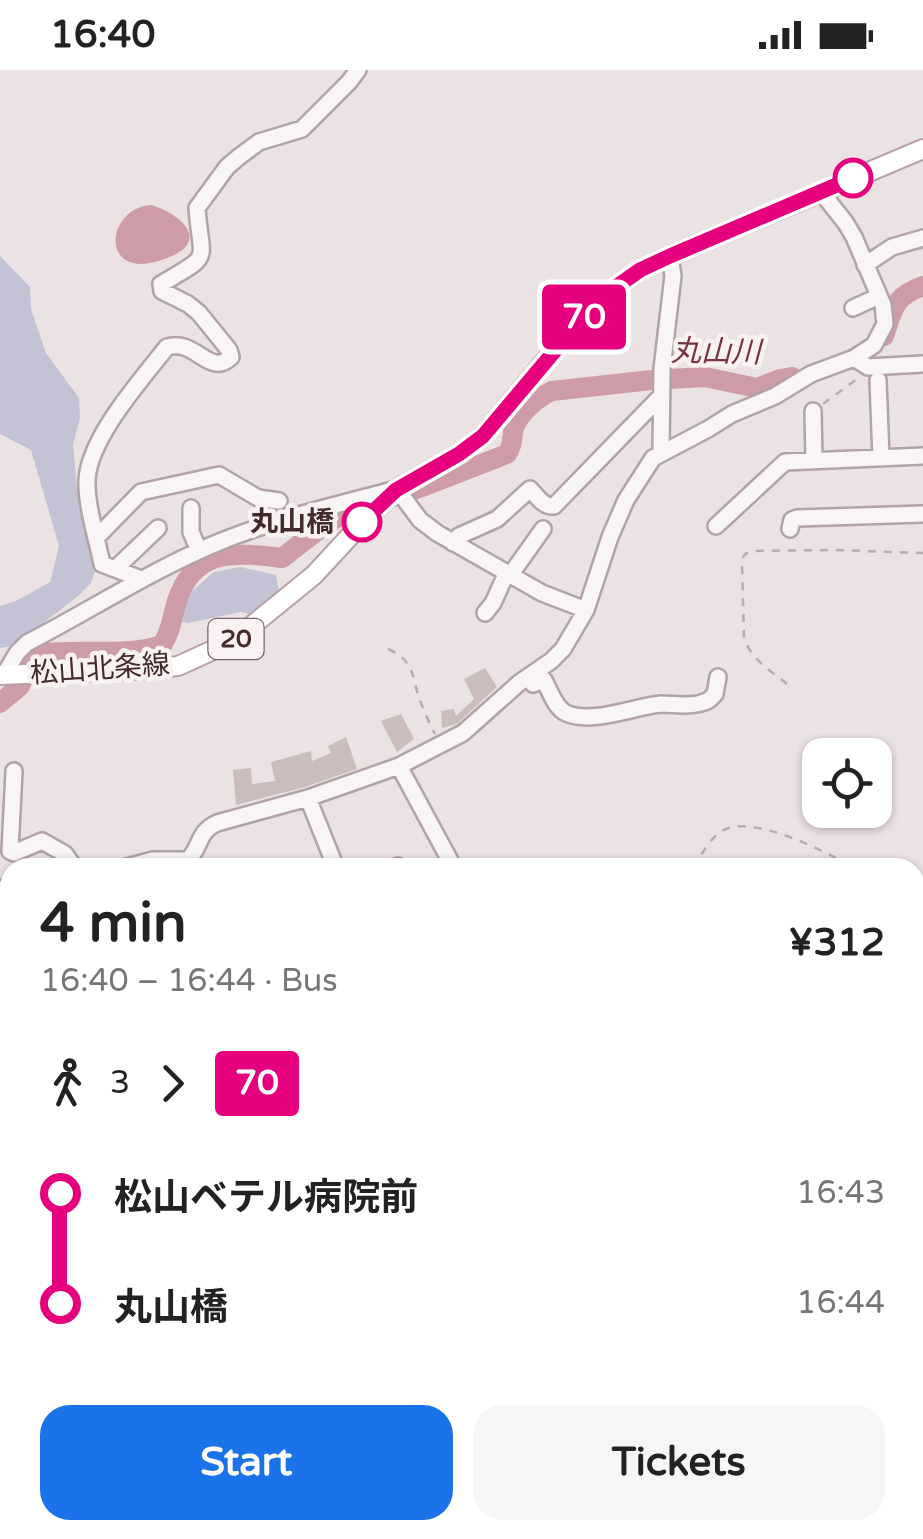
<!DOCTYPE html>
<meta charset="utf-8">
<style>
body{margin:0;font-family:"Varela Round","Noto Sans JP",sans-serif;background:#f6f6f6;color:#222;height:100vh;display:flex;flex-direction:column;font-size:38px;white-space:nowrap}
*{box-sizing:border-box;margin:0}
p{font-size:32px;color:#767676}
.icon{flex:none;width:55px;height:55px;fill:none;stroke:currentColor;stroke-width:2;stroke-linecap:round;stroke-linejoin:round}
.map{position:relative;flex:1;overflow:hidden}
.drawer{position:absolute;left:0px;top:788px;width:925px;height:682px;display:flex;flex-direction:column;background:#fff;border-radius:30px 30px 0 0;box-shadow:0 2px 8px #0004}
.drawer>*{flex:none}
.badge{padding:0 20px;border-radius:8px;font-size:35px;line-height:65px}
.controls{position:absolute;left:802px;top:668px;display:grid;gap:20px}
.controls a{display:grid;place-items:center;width:90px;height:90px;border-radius:20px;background:#fff;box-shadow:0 2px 8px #0004;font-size:50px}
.map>.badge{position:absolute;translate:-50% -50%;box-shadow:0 0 0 5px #fff}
.legs{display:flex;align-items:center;gap:15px;height:110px;padding:0 40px;font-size:32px}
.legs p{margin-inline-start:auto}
.head{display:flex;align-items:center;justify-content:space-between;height:170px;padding:0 40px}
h1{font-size:55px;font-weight:700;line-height:75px}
.button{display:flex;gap:20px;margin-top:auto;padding:20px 40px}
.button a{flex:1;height:115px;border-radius:30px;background:#1a73e8;color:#fff;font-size:40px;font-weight:700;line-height:115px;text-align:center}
.button a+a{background:#f6f6f6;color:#222}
ul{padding:0 40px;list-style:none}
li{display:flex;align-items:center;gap:35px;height:110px;font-size:38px}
li i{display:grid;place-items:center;width:15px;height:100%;margin:0 12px;background:currentColor}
li i::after{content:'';width:25px;height:25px;margin:-12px;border:8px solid;border-radius:50%;background:#fff}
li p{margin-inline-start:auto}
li:first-child i{background:linear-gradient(#0000 50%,currentColor 0)}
li:last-child i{background:linear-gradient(currentColor 50%,#0000 0)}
.status{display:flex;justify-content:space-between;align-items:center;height:70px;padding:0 50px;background:#fff;direction:ltr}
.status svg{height:28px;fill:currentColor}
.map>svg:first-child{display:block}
</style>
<div class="status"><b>16:40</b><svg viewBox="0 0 49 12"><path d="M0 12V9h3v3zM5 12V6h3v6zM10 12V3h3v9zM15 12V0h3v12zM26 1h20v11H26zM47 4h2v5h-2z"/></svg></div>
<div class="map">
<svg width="923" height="1469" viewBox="0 0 923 1469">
<rect width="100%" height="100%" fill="#ebe2e4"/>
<path fill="#c3c3d5" d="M0 186 30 217 31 239 46 283 79 328 80 348 73 375 77 417 97 495 91 513 78 526 14 576 0 578V536L16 531 50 512 59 476 31 380 0 364Z
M240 497 276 505 279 522 249 544 241 542 188 553 174 550 191 522 214 502Z
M915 1008 923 1014V1452L906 1469H459L458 1460H479L480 1464 513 1460H915V1252L918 1251 919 1239 915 1233Z
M0 1026 10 1034V1123L0 1099Z
M0 1380H10V1460H102L97 1469H0Z"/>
<path fill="#cd9ca8" d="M151 135C176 142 211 168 172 186 98 219 103 138 151 135Z"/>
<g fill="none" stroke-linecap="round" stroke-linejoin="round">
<path stroke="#cd9ca8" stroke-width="20" d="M884 266C893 239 894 226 923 216
M0 633 20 616 33 585C75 577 121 588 162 575 173 559 172 541 180 523 199 477 241 483 282 488L326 454 340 446 430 414 507 384C514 374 511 369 514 358 520 342 537 328 552 321L652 310 705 307 757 318 780 309 792 307"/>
</g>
<path fill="#cbbcbe" d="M485 598 497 617 457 654 442 658 441 641 454 639 456 646 474 629 464 609Z
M401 644 414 669 397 682 381 651Z
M346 667 357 699 305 717 236 735 233 700 251 698 252 714 275 711 271 692 311 681 312 691 331 683 328 676Z"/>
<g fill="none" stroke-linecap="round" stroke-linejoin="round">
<g stroke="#b2a3a6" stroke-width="20">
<path id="minor" d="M865 195 892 177 923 168
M853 238 879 226
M854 288 868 297 923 294
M878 310 881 388
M813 341 814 391
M661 382 662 299 673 206 670 186
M191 438V462L199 481
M716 456 785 392 923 386
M790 459 792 450 797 448 923 444
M97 467 141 422 219 405 258 428 279 431
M453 473 459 466 497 449 530 419C537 426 543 437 554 436L661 326
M115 499 158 458
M511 504 543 459
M141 509 102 494C97 469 86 435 87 410 89 368 141 310 167 277 196 268 209 308 231 287L229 280 199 243 188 234 162 221 161 214C214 183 201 194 197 138L227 97 240 86 259 72 302 59 349 12 358 0
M485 543 493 533 507 502
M4 605 17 583 27 573C89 541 147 503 212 475 271 450 335 435 397 419L420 450 437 463 542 523 586 540
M529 607 533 614 544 610C550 621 555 638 566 643 592 655 635 636 661 634 674 634 689 637 701 633 709 631 709 630 715 624L718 607
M399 696 454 798
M14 701 10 781 14 783 42 771 65 784 75 798
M308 728 336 798
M398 796V798
M123 798 153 790H188C202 776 197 762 217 753L308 728 399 696 463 663 519 613 551 591 563 579 586 540 610 467 626 430 653 388 708 359 732 344 775 326 811 304 854 288 874 275 885 254 883 235 854 167 845 152 821 122
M0 819 10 816
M0 993 10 992
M0 1114 1 1154
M494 1460 496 1469"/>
</g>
<g stroke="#b8a1a5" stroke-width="22">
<path id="major" d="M0 605 149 599 178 596 233 571 314 505 363 452 397 419 459 384 483 366 573 258 606 225 640 200 670 186 923 79"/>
</g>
<path stroke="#b8acae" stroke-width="2.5" stroke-dasharray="8 8" stroke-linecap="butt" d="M823 334 861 306
M388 579C417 592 411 608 421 633 425 644 430 654 435 664
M787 614C770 600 750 589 744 567L742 494C742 486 744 484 751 481L834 480 923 483
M693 798C702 785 708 770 722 761 751 743 827 782 854 798
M915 925 923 939
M915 1435 923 1443
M776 1460 791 1469"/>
<use href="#minor" stroke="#f9f5f6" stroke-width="15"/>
<use href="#major" stroke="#fff" stroke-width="18"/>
</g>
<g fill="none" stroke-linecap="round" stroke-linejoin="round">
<g stroke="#fff" stroke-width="22">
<path id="line-1" d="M362 452 396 420 459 384 483 366 574 258 606 224 640 200 670 186 853 108"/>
</g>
<use href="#line-1" stroke="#e6007e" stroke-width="15"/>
</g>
<g fill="#fff" stroke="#e6007e" stroke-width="5">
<circle cx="853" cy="108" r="18"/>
<circle cx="362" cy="452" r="18"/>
</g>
<g text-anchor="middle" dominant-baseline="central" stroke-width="9" stroke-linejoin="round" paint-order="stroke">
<rect fill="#f8f2f3" stroke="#7a6568" stroke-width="2.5" x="208.5" y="549" width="55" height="40" rx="8"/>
<g font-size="25" font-weight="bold" fill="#44292d">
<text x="236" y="569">20</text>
</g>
<g font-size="28" font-weight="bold" fill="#44292d" stroke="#f8f2f3" text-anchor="end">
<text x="334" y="452">丸山橋</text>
</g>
<g font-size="28" fill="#44292d" stroke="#f8f2f3">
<text transform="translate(100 599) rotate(-4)">松山北条線</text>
</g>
<g font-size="30" font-style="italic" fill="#7a3140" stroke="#f8f2f3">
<text transform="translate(716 282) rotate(1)">丸山川</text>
</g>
</g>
</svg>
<div class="controls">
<a><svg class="icon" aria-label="locate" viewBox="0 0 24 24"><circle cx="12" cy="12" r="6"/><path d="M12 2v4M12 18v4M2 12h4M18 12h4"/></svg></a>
</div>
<b class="badge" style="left:584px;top:247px;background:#e6007e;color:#fff">70</b>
<section class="drawer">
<div class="head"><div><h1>4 min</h1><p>16:40 – 16:44 · Bus</p></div><b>¥312</b></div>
<div class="legs"><svg class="icon" aria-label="walk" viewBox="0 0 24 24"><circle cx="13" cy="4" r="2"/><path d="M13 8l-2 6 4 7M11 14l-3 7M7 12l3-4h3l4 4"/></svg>3<svg class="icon" aria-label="forward" viewBox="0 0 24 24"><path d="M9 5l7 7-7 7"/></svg><b class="badge" style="background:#e6007e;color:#fff">70</b></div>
<ul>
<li><i style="color:#e6007e"></i><b>松山ベテル病院前</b><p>16:43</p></li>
<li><i style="color:#e6007e"></i><b>丸山橋</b><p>16:44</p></li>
</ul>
<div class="button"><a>Start</a><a>Tickets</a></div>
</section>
</div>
